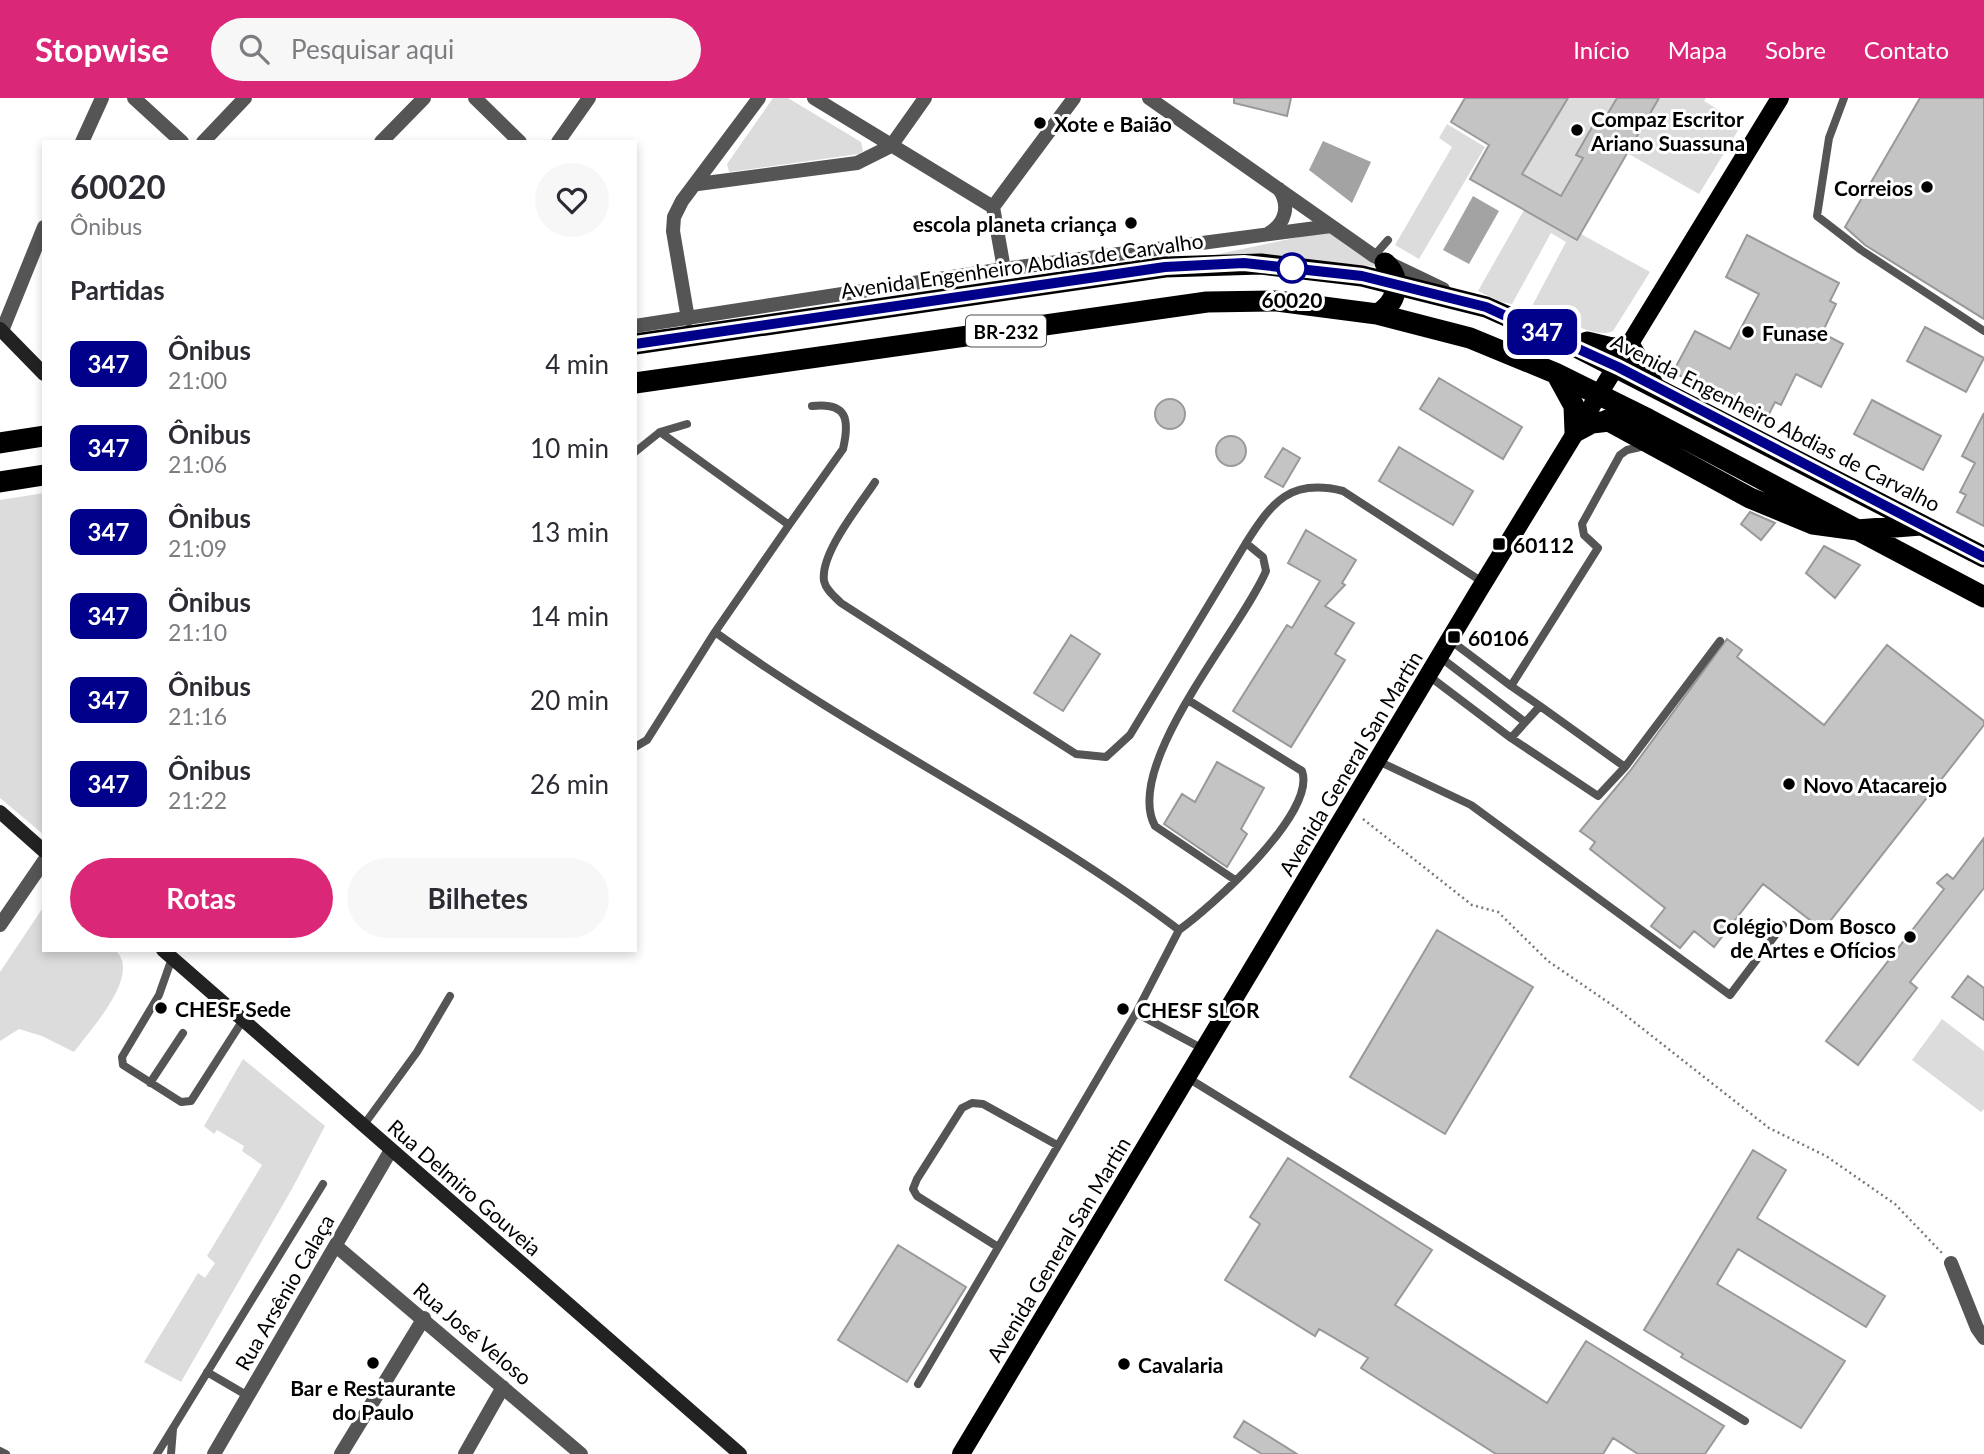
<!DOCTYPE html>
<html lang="pt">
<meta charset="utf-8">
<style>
body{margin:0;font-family:Lato,sans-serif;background:#f7f7f7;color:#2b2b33;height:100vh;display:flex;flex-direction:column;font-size:26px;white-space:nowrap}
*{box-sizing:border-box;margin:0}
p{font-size:23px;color:#7c7c81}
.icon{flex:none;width:38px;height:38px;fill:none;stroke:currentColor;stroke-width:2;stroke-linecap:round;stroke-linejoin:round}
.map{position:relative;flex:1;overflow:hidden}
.panel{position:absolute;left:42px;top:42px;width:595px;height:812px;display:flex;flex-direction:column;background:#fff;border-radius:0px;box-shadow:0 4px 10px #0003}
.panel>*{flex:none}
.badge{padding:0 14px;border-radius:10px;font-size:24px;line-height:46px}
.map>.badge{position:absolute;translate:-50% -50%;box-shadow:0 0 0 4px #fff}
h2{padding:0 28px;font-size:26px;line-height:63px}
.round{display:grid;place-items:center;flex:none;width:74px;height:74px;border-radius:37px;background:#f7f7f7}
.headline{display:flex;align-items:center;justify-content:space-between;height:119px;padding:0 28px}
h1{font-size:33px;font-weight:700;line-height:52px}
.action{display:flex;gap:14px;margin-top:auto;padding:14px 28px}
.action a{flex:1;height:80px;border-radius:42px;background:#db2777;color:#fff;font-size:28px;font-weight:700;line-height:80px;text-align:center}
.action a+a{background:#f7f7f7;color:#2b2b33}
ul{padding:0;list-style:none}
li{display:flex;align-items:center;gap:21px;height:84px;padding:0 28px}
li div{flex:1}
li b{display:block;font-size:26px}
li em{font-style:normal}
li .badge{min-width:77px;font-weight:700;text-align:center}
header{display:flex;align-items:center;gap:42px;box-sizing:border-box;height:98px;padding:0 35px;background:#db2777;color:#fff}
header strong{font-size:33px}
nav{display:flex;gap:38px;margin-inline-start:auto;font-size:24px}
.search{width:490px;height:63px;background:#f7f7f7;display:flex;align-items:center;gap:18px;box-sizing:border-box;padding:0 24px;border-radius:38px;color:#7c7c81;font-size:26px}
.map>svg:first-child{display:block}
</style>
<header>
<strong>Stopwise</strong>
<div class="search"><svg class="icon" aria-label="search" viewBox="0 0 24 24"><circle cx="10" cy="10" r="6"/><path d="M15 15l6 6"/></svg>Pesquisar aqui</div>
<nav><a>Início</a><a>Mapa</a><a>Sobre</a><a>Contato</a></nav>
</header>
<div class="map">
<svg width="1984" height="1356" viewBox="0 0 1984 1356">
<rect width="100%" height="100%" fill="#fff"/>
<path fill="#dcdcdc" d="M773 0H788L861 44 863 53 859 56 729 74 727 66Z
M1568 0H1617L1601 27 1594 24 1576 56 1583 60 1561 98 1519 74 1527 68Z
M1659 0H1706L1704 3 1742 26 1699 96 1627 55Z
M1447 26 1485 49 1419 161 1395 147 1452 49 1439 40Z
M1524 112 1577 142 1581 136 1650 174 1613 233C1594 243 1553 214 1531 210L1566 144 1551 135 1512 206 1498 203 1478 193Z
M1327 133 1379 169 1262 157 1191 162Z
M44 395V737L0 700V402Z
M42 811 44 852H115C143 876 90 932 74 954L42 938 19 931 0 943V874Z
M1942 921 1984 953V1011L1981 1014 1912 962Z
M243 961 325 1028 293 1089 181 1284 144 1264 198 1175 205 1180 215 1165 207 1158 262 1067 242 1053 244 1048 217 1032 214 1036 204 1028Z"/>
<path fill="#a3a3a3" d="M1323 43 1371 64 1352 105 1309 72Z
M1473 98 1499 113 1469 166 1443 152Z"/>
<path fill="#c4c4c4" stroke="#999" stroke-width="2" d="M1234 0H1291L1287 18 1234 5Z
M1465 0H1568L1522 76 1561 98 1583 60 1576 57 1595 24 1601 27 1617 0H1659L1577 142 1470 81 1489 47 1451 24Z
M1920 0H1984V221L1865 147 1845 129Z
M1747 137 1839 185 1830 203 1836 206 1822 235 1843 246 1821 289 1796 276 1781 307 1775 304 1766 322 1673 274 1695 233 1730 251 1759 196 1726 179Z
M1925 229 1984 260 1966 294 1907 263Z
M1439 280 1522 329 1503 361 1420 311Z
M1155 316a15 15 0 1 1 30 0a15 15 0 1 1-30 0Z
M1872 302 1941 338 1923 372 1854 336Z
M1984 315V428L1957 414 1966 397 1960 394 1975 365 1962 358Z
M1216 353a15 15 0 1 1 30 0a15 15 0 1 1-30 0Z
M1399 349 1473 393 1453 427 1379 383Z
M1283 350 1300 360 1283 389 1265 379Z
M1750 414 1775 425 1761 442 1741 426Z
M1306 432 1356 462 1342 485 1345 487 1325 508 1354 525 1335 556 1345 562 1291 649 1233 613 1287 527 1292 530 1320 483 1288 465Z
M1824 448 1860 467 1835 500 1806 475Z
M1071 537 1100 556 1063 613 1034 595Z
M1727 541 1742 552 1737 559 1824 627 1887 547 1984 623V627L1823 832 1763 786 1714 849 1694 833 1680 850 1651 828 1665 810 1590 751 1595 744 1580 733 1630 673Z
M1217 664 1264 690 1241 731 1247 736 1227 769 1164 726 1182 696 1195 704Z
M1984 740V790L1910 884 1917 890 1858 967 1826 943 1944 791 1937 785 1947 776 1953 781Z
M1437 832 1533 889 1445 1036 1350 979Z
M1968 878 1984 890V922L1952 899Z
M1753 1052 1786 1072 1757 1120 1885 1198 1866 1229 1738 1151 1717 1186 1845 1263 1801 1330 1681 1259 1683 1256 1644 1232Z
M1288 1060 1432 1152 1395 1207 1547 1305 1586 1243 1724 1328 1705 1356H1638L1613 1340 1603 1356H1496L1361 1270 1368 1260 1319 1231 1315 1238 1225 1182 1260 1126 1250 1119Z
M898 1147 966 1189 907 1284 838 1242Z
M1244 1323 1297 1356H1262L1234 1339Z"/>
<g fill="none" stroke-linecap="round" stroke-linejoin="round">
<path stroke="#777" stroke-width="2.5" stroke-dasharray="2 3.5" stroke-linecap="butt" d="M1363 721 1472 807 1498 814 1548 863 1615 909 1769 1030 1826 1058 1895 1106 1942 1155"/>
<path stroke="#555" stroke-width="8" d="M1844 0 1829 40 1817 118 1861 152 1984 233
M1374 158 1388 142
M660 334 687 326
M635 354 660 334 789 427 715 534C864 642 1032 721 1179 832L1136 915 1205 952
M875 384C860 407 820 455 824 483 826 492 834 498 841 505L1076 656 1106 659 1130 637 1246 445
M789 427 843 351C850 321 847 304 812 308
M1450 542 1511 588
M1440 559 1525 624
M1429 578 1511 640 1598 698 1625 669 1720 543
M1540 608 1625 669
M1511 640 1540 608 1511 588 1598 450 1584 437 1582 426 1620 357 1627 352 1645 348
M635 649 647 642 715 534
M1378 663 1471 707 1730 897 1783 827
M1235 782 1155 728C1122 667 1242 531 1266 473L1263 459 1246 445C1272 404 1290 380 1343 393L1484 485
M1179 832C1210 810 1317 715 1302 673L1188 602
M172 860 159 897 122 959 123 967 181 1004 191 1003 243 922
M1188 980 1745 1323
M150 985 183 935
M363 1028 417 954 450 898
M998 1149 917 1098 913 1091 917 1081 962 1010 972 1005 983 1006 1057 1047
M207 1274 248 1298
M918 1286 1136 915
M0 1353 6 1356
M157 1356 323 1086
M171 1356 173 1331"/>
<path stroke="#555" stroke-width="14" d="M134 0 182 44
M475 0 520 44
M814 0 993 109
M1149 0 1374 158 1443 191
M82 44 102 0
M203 44 245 0
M381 44 424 0
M558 44 589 0
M698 86 857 65 891 48 925 0
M1269 135C1286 125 1290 107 1279 91
M1004 171 993 109 1074 0
M688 221 673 133 674 119 682 103 759 0
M635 228 1004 171 1331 128
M2 233 44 129
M0 827 44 763
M336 1148 581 1356
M1951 1165 1977 1230 1984 1240
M214 1356 391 1052
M341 1356 424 1220
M465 1356 503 1289"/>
<path stroke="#222" stroke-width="14" d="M0 231 44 276
M0 714 44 753
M163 852 740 1356"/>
<path stroke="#000" stroke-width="18" d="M961 1356 1478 494 1780 0"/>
<path stroke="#000" stroke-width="21" d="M1377 216C1398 205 1402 181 1385 165
M1587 244 1612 250 1630 248 1654 288
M635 246 1165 169 1261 166 1362 178 1486 209 1572 247 1984 459
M1557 277 1574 308 1575 334
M635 285 1207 204 1277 203 1377 216 1470 240 1555 275 1648 321 1984 499
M1607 322 1750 400 1813 426 1857 432 1921 427
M1575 334 1592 325 1618 322
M0 345 44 338
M0 384 44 377"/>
</g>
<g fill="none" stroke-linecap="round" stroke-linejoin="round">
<g stroke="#fff" stroke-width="16">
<path id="line" d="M635 246 1165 169 1244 165 1362 178 1486 209 1618 269 1984 459"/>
</g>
<use href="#line" stroke="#00008b" stroke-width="10"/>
</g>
<g fill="#000" stroke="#fff" stroke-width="2.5">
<circle cx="1040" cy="25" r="7"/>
<circle cx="1577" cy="32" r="7"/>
<circle cx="1927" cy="89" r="7"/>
<circle cx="1131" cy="125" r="7"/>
<circle cx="1748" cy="234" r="7"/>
<rect x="1492" y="439" width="14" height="14" rx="3.5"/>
<rect x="1447" y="532" width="14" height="14" rx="3.5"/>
<circle cx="1789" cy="686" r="7"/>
<circle cx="1910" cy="839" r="7"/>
<circle cx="161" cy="910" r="7"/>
<circle cx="1123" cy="911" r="7"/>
<circle cx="373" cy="1265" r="7"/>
<circle cx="1124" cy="1266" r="7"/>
</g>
<circle fill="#fff" stroke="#00008b" stroke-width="3.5" cx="1292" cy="170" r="14"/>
<g text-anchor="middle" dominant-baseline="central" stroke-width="6" stroke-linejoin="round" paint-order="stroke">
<rect fill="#fff" stroke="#4c4c4c" stroke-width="2" x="966" y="217.5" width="80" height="31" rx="5"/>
<g font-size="19" font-weight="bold" fill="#000">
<text x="1006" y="233">BR-232</text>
</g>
<g font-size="21" font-weight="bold" fill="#000" stroke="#fff" text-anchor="start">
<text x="1591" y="20">Compaz Escritor<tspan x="1591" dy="24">Ariano Suassuna</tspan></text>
<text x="1054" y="25">Xote e Baião</text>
<text x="1913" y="89" text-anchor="end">Correios</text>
<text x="1117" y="125" text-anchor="end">escola planeta criança</text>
<text x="1762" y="234">Funase</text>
<text x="1513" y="446">60112</text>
<text x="1468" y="539">60106</text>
<text x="1803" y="686">Novo Atacarejo</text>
<text x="1896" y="827" text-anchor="end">Colégio Dom Bosco<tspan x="1896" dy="24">de Artes e Ofícios</tspan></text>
<text x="175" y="910">CHESF Sede</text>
<text x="1137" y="911">CHESF SLOR</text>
<text x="1138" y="1266">Cavalaria</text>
<text x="373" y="1289" text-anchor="middle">Bar e Restaurante<tspan x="373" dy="24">do Paulo</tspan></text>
</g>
<g font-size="21" fill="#000" stroke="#fff">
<text transform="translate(1022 167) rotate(-8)">Avenida Engenheiro Abdias de Carvalho</text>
<text transform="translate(1776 324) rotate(27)">Avenida Engenheiro Abdias de Carvalho</text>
<text transform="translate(1350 665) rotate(-59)">Avenida General San Martin</text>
<text transform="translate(465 1089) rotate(41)">Rua Delmiro Gouveia</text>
<text transform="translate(1058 1151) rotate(-59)">Avenida General San Martin</text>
<text transform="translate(284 1194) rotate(-60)">Rua Arsênio Calaça</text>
<text transform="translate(473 1235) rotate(40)">Rua José Veloso</text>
</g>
<g font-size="21" font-weight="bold" fill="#000" stroke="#fff">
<text x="1292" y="201">60020</text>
</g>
</g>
</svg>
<b class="badge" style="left:1542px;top:234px;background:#00008b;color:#fff">347</b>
<section class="panel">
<div class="headline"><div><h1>60020</h1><p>Ônibus</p></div><a class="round"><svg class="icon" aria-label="heart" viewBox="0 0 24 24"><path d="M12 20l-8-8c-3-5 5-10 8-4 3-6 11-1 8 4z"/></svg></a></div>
<h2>Partidas</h2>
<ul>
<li><span class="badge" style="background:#00008b;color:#fff">347</span><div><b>Ônibus</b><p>21:00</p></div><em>4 min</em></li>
<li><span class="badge" style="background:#00008b;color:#fff">347</span><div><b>Ônibus</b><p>21:06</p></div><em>10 min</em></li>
<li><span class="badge" style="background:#00008b;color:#fff">347</span><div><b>Ônibus</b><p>21:09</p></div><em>13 min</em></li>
<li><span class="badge" style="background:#00008b;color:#fff">347</span><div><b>Ônibus</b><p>21:10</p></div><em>14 min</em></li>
<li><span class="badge" style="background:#00008b;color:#fff">347</span><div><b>Ônibus</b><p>21:16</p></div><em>20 min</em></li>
<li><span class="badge" style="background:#00008b;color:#fff">347</span><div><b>Ônibus</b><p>21:22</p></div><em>26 min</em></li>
</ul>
<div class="action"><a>Rotas</a><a>Bilhetes</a></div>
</section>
</div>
